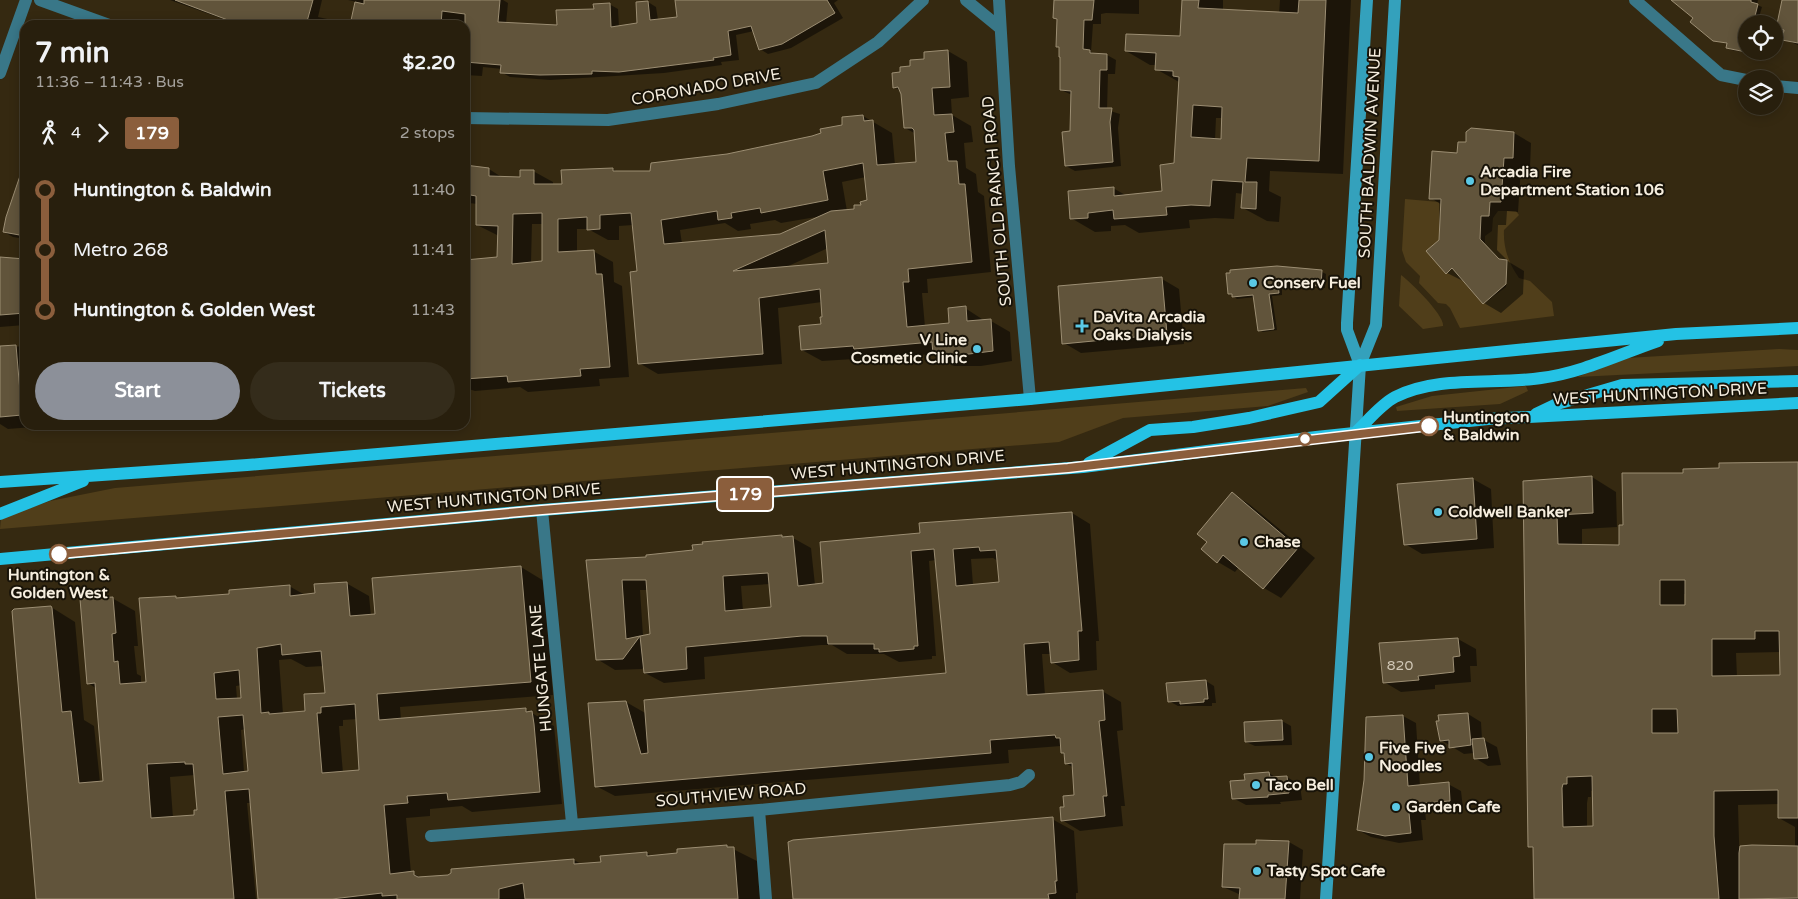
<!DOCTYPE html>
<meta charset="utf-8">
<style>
body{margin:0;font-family:"Varela Round",sans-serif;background:#342c1b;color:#f1f3f6;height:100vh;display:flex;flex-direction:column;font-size:19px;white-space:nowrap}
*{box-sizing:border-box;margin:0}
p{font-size:16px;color:#a5a29d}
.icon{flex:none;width:28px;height:28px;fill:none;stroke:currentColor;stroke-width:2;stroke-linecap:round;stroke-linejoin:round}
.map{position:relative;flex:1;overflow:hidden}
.details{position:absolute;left:20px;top:20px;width:450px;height:410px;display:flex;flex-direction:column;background:#281f0d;border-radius:15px;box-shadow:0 2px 12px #0003,0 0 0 1px #443d2e}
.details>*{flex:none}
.badge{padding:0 10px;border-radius:4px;font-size:18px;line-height:32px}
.buttons{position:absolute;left:1738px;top:15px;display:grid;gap:10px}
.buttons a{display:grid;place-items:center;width:45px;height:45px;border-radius:50%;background:#281f0d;box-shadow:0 2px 12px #0003,0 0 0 1px #443d2e;font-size:25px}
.map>.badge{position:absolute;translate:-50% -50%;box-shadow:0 0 0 2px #fff}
.legs{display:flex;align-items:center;gap:8px;height:55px;padding:0 15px;font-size:16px}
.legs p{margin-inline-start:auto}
.head{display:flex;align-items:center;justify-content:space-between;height:85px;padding:0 15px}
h1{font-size:28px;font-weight:800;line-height:38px}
.action{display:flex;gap:10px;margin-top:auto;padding:10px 15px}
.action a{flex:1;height:58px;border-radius:30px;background:#8c9099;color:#fff;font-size:20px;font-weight:800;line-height:58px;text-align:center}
.action a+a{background:#342c1b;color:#f1f3f6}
ul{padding:0 15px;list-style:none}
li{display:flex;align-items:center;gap:18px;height:60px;font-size:19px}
li i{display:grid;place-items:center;width:8px;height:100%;margin:0 6px;background:currentColor}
li i::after{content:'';width:12px;height:12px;margin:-6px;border:4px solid;border-radius:50%;background:#281f0d}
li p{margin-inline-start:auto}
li:first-child i{background:linear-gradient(#0000 50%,currentColor 0)}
li:last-child i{background:linear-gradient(currentColor 50%,#0000 0)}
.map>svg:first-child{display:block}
</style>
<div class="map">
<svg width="1798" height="899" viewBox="0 0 1798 899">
<rect width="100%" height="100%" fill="#352911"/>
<path fill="#503e1a" d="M1405 199 1439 202V240L1427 251 1446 274 1452 268 1483 304 1506 287 1507 260 1499 259 1485 244V236L1492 231 1493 218 1498 211H1516L1519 215 1504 230C1503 248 1509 264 1519 278L1530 281 1552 302 1554 316 1460 328 1450 308 1446 304 1438 303 1419 283 1420 276 1406 262 1402 250Z
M1401 275C1411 282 1445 316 1443 326L1423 329 1399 306Z
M1779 349 1798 350V366L1577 377 1627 358Z
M1526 386 1528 391 1500 404 1397 411 1396 407 1432 396Z
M1306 388 1308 392 1268 406 1123 418 1059 442 0 529 1 518 50 501 115 488Z"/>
<path fill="#0007" fill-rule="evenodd" d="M170 0H244L237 24Z
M260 0H322L318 17 355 25H253Z
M348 0H503L508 3 506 24 558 26 609 4 618 9 619 27 639 24 648 2 656 7 658 20 679 18 676 0H838L834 3 843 18 791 48 768 54 760 49 754 31 736 35 739 60 721 62 722 65 664 73 550 80 510 77 501 72 502 69 483 67 482 76 465 75V25H412L414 15Z
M1055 0H1139V14L1106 13 1101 14V24H1093L1091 52 1096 55H1107L1116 60 1115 74H1108L1107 110 1120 114 1118 128 1121 166 1075 171 1066 166 1071 132 1072 95 1061 90 1060 48 1057 46 1058 20 1055 18Z
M1183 0H1223V10L1279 14 1280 0H1351L1343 174 1270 171 1269 191 1281 197 1279 222 1267 221 1243 208V194L1236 193 1234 219 1215 218 1189 220 1190 228 1139 233 1125 225 1111 226V231L1095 232 1071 218 1113 188 1127 196 1163 193 1175 164 1179 82 1156 69V65H1150L1126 51 1181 37ZM1216 118H1223L1222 140H1215Z
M1673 0H1758L1757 5 1762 7 1757 24H1746V51H1750V53L1731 50 1728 47V44L1714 39 1695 17Z
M1783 0H1798V45L1783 39 1785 32 1777 28Z
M948 51 967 62 969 97 951 99 952 115 971 126 973 142 964 143 966 168 976 174 978 192 984 196 991 272 927 279 928 293H922L925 327 951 325 965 308 985 321H991L1010 332 1012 361 981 366H954L934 354 822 361 802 350 822 325V302L778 308 782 364 658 374 639 363 638 272 633 225 619 226V240H608L588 229H577V252L593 251 613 262 614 282 622 286 629 377 599 379 600 386 528 392 520 387 475 391 465 388V359L471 358 468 323H465V261L498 258 499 236 477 225 478 204 468 203 465 225V168L489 169 503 178H522L533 171 553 182V186H563L613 169 618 172H652L813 137 863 116 892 133 895 165 917 163 916 134 905 128 901 91 894 87 902 73ZM866 177 868 201 855 210 847 211 842 182ZM822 216 781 235 682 244 680 230 725 223 738 231 751 229 750 224 775 220 781 223ZM532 224H543V262L531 263ZM828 248 829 264 784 268Z
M1472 130 1514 133 1531 143 1530 168 1521 167 1518 212 1507 211 1506 225H1498L1497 250 1509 262 1524 271 1523 294 1501 313 1484 303 1465 282 1447 273 1440 241 1442 205 1431 198 1467 144Z
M25 167V239L13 237 4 232 7 217Z
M0 258 25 261V325L0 327Z
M1322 272 1326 274 1325 288 1282 286V295L1272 296 1277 330 1263 332 1260 330 1255 297 1237 299 1229 293Z
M1162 279 1179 289 1184 344 1081 353 1064 343Z
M25 346V425H57L8 429 0 424V348Z
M1798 463V899H1535L1534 849 1529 846 1524 482 1592 477 1616 492 1617 527 1582 529V545L1621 546 1624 526 1684 474ZM1684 594H1687V610H1684ZM1781 652V676L1737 677 1736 653ZM1594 790V827H1587V803L1588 797H1591V791ZM1779 804V818L1795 827V847L1740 876 1738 805Z
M1473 479 1491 489 1494 548 1422 554 1405 544 1399 485Z
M1232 494 1249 504 1315 558 1281 598 1264 588 1239 567 1235 572 1218 562 1209 541Z
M1072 513 1090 524 1099 641H1096L1097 670 1070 673 1052 662 1051 654H1042L1045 695 1102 691 1121 702 1123 730 1117 731 1125 806H1121L1123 826 1080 831 1062 820 1065 808 1076 796 1074 768 1066 763 1061 746 1008 750 1009 763 615 796 596 786 626 702 647 714 947 674 936 560 929 561 936 656H932V659L899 662 884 654H847L832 645H821L704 657 705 679 664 683 645 673V665L642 669 615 670 597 659 587 561 647 558 782 536 793 538 811 548 815 585 824 584 922 534ZM993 558 998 561 1000 583 973 585 971 559ZM770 584 772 609 743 611 741 586ZM640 590H648L651 635 643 636Z
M521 567 544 581 553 695 400 707 401 720 525 709 554 726 562 804 472 812 462 806 430 809V816L406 818 411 873 423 878 574 860 583 865 602 864 647 853 653 857 727 846 757 861 760 899H259L251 803H247L256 899H50L51 607 75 622 84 720 94 726 100 782H105L97 689 88 683 112 598 135 611 138 646H134L137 674 141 676V684L148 683 175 597 179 599 230 595 289 586 305 595 316 594 346 583 369 596 371 616ZM291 659 306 667 324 666 326 694 306 712 283 714 279 660ZM242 685 243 699H237L236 686ZM358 719 361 772 343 773 339 726H343V720ZM245 729 249 772H244L241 730ZM195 775 198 811 196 816 173 818 170 777Z
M1458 639 1476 649 1477 666H1470L1471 682 1435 685V689L1401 692 1384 682Z
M1206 681 1214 686 1216 703H1212V706H1178L1169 701Z
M1468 714 1481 722 1482 739 1497 747 1501 765 1488 766 1475 758 1474 753 1464 754 1441 740Z
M1403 716 1416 723 1420 786 1448 784 1461 791 1463 808 1425 811 1426 820H1421L1423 840 1399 843 1371 837 1358 830Z
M1282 721 1291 726 1292 745 1255 746 1246 742Z
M1269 773 1277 778 1287 777 1300 785 1302 800 1280 802 1281 804 1246 805 1233 798Z
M1052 819 1074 831 1078 893H1076V899H794Z
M1289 842 1303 850 1300 899H1240L1241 895 1223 887 1257 846Z"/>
<path fill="#61543b" stroke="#9c8e73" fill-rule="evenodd" d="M175 0H313L306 25 289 20 288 25H241Z
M364 0H500L498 22 557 25 556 10 594 9 593 4 610 3 611 27 637 23 636 2 648 1 650 20 677 17 675 0H827L835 13 782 44 759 50 751 26 728 31 731 55 713 58 714 60 619 72 592 71V74L540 75 500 73 501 65 465 62V14L442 11 441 25H350L355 2 364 4Z
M1054 0H1094L1092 20H1084L1083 49 1090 50V53L1107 54V70H1100L1099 108H1112L1110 122 1113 162 1065 166 1062 132 1070 131 1071 91 1060 90V57H1059V47H1056L1057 19 1053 18Z
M1182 0H1199L1198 8 1298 13 1299 0H1326L1319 161 1247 158 1245 182H1257L1256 209 1241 208 1243 182 1212 180 1210 206 1191 205 1166 207 1167 215 1114 219 1113 210 1088 213V218L1070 219 1068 191 1114 187V196L1162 191 1160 165 1174 163 1179 77 1173 76V71L1155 70 1156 53 1125 51 1126 34 1180 36ZM1193 105 1222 107 1221 139 1191 137Z
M1671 0H1751V2L1758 4 1753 24H1746V52L1726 48 1727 43 1713 41 1690 22 1693 18Z
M1782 0H1798V43L1782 40 1784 30 1776 29Z
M948 50 950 87 932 88 934 115 952 114 954 132 945 133 948 161H957L959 184H965L972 262 908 269 909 282H903L907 327 949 323 948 308 966 306 967 321 991 319 993 351 961 355H933L932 342 854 349 853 346 801 350 799 326 821 324 820 317H822L820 289 759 298 763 354 638 364 630 272 637 271 631 213 600 215V229L587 230V217L558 219V252L594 250 596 274H602L610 367 580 369 581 376 508 382 507 376 465 379V357H470L465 311V260L497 257 498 226 476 225V196L465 194V165L489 168V176L520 177V170H534V184H562L561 170 613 168V171H650L651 163 727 154 812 136 821 133 820 129 842 125V117L863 115 864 121 873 120 877 165 916 162 914 130 912 128H904L901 94 898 87 893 88 892 73 900 72V67L910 66V60L924 59V52ZM863 163 867 200 860 202 861 205H854V209L831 211 780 234 664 244 661 220 717 211 718 220 732 218 731 213 760 208 761 213 828 200 823 171ZM542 213V261L512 264 513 214ZM825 230 828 263 733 271Z
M1471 128 1514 132 1513 158H1504L1501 202H1490L1489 216H1481L1480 239 1499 259 1507 260 1506 284 1483 304 1452 268 1446 274 1426 251 1439 240 1441 199H1429L1432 151 1457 153 1458 142H1466V132Z
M23 167H25V236L3 232 6 217Z
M0 257 25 259V313L0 315Z
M1277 266 1322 270 1321 286 1278 284 1279 293 1269 294 1274 329 1258 331 1253 295 1232 297V294H1228L1226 273H1230V270Z
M1162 277 1167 334 1062 344 1058 286Z
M16 345 22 415 0 417V346Z
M1798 462V818H1778V790L1714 791V836L1719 899H1534L1533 847H1528L1523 481 1592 476 1593 513 1557 515 1558 544 1619 545V525H1623L1622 473H1683V469L1719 468V463ZM1660 580H1685V605H1660ZM1755 631H1779L1780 675 1712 676V639H1755ZM1652 709H1677L1678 733H1652ZM1592 776 1593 826 1563 827 1562 788 1563 784H1567V777Z
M1473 478 1477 539 1404 545 1397 484Z
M1232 492 1298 548 1263 589 1223 555 1217 563 1201 549 1207 542 1197 534Z
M1072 512 1082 631H1078L1079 660 1051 663 1049 642 1024 644 1027 695 1103 690 1105 720 1099 721 1107 796H1103L1105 816 1061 821 1060 807H1064L1063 796 1074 795 1072 763 1065 764 1064 753H1061L1060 738H1056L1055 735 990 740 991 753 595 787 588 703 626 701 641 754 648 753 644 700 946 673 934 549 911 551 918 646H914V649L879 652V649H874V644H828L827 636H802L686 647 687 669 644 673 640 636 650 634 646 580H622L626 639 640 636 623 659 596 660 586 560 646 557V555L693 550 692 545 703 544 702 542 782 535V537L793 536 798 586 823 583 820 542 920 533 919 523ZM979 547 980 551 996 550 999 582 956 586 953 549ZM768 573 771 607 725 611 723 576Z
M521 566 531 682 377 694 379 720 526 708V712L532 711 534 724 540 792 448 800 447 793 407 796 408 803 384 805 390 874 414 871V875L418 877 448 875 451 873V869L574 859V864L601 862 600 856 647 852V856L677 853V849L727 845V847H734L738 899H525L523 883 499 889V899H397V895L382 896V893L332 899H258L249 789 225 791 234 899H36L12 611 14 609 51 606 52 608 62 712 71 711 79 783 103 781 95 683 87 684 80 599 113 597 116 633 112 634 114 662 118 661 120 684 146 682 139 598 176 596V598L229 594V590L290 585V596L315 593 314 584 347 582 350 616 375 614 372 578ZM281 644 282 655 321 651 325 693 304 694 305 711 269 714V712L261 713 257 648ZM239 670 241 698 216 699 214 673ZM355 704 359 770 322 773 317 713H321V707ZM243 715 248 771 223 774 218 717ZM185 762V764H193L197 810H194V815L151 818 147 764Z
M1458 638 1460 656 1453 657 1454 672 1418 676 1419 680 1383 683 1379 643Z
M1206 680 1208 699H1204V702L1180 704V701L1168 702 1166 683Z
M1468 713 1471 745 1449 748V740L1440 741 1436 721H1439L1438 715Z
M1403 715 1408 786 1449 782 1450 801 1413 804 1414 813H1409L1411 833 1385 836 1357 830 1364 780 1366 717Z
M1282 720 1283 740 1245 742 1244 722Z
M1484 738 1488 758 1474 759 1472 739Z
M1269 772 1270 777 1287 776 1289 793 1268 795V797L1232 799 1230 781 1245 780 1244 774Z
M1053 817 1057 881H1055L1056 893 1048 894 1049 899H793L788 842 793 840Z
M1256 840 1289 841 1285 899H1239L1240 888 1222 887 1224 844H1256Z
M1752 845 1798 846V898L1739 899V853L1740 846Z"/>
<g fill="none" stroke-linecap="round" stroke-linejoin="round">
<path stroke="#397788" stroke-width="12" d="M40 0 109 25
M966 0 999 27
M999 0 1009 166 1030 399
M1635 0 1721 75 1746 80
M0 73 26 0
M1774 86 1798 88
M465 118 608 120 718 104 816 83 878 42 923 0
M542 510 572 823
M759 810 766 899
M431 836 759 810 1010 785 1021 782 1029 775"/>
<path stroke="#34a1bc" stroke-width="12" d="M1360 365 1347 330V323L1367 0
M1326 899 1360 365 1376 325 1395 0"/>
<path stroke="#24c2e5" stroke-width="12" d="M1536 414 1557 404 1622 385 1798 381
M1355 433C1367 422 1380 405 1395 397 1438 375 1495 385 1541 378 1581 373 1620 354 1658 341
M1089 463 1150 430 1193 427 1249 418 1319 402 1360 365
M0 482 247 465 1030 399 1676 334 1798 328
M0 514 83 481
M0 559 542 510 1083 467 1316 437 1488 419 1798 403"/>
</g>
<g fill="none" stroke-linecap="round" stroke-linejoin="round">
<g stroke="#fff" stroke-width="11">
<path id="line-1" d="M59 554 542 510 1068 468 1429 426"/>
</g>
<use href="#line-1" stroke="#8b5e3c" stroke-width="8"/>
</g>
<g fill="#5ac8e5" stroke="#181308" stroke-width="2">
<circle cx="1470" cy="181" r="5"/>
<circle cx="1253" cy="283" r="5"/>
<path d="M1079.5 318.5h5v5h5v5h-5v5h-5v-5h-5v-5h5z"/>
<circle cx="977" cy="349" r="5"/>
<circle cx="1438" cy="512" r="5"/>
<circle cx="1244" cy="542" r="5"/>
<circle cx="1369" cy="757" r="5"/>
<circle cx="1256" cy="785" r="5"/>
<circle cx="1396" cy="807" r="5"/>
<circle cx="1257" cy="871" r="5"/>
</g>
<g fill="#fff" stroke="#8b5e3c" stroke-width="2.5">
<circle cx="1429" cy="426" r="9"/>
<circle cx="1305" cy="439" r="6"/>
<circle cx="59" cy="554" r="9"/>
</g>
<g text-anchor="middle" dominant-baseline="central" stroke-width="4" stroke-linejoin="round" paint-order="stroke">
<g font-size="14" fill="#d1c8b6">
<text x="1400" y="665">820</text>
</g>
<g font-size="16" fill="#f6eedf" stroke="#181308">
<text transform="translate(706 87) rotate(-10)">CORONADO DRIVE</text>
<text transform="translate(1370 153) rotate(-87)">SOUTH BALDWIN AVENUE</text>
<text transform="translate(997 201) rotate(-95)">SOUTH OLD RANCH ROAD</text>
<text transform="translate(1660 394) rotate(-3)">WEST HUNTINGTON DRIVE</text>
<text transform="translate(898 465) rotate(-5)">WEST HUNTINGTON DRIVE</text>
<text transform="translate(494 498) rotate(-5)">WEST HUNTINGTON DRIVE</text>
<text transform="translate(541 668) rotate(-95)">HUNGATE LANE</text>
<text transform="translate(731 795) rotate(-5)">SOUTHVIEW ROAD</text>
</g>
<g font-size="16" font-weight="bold" fill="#f6eedf" stroke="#181308" text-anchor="start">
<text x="1480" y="172">Arcadia Fire<tspan x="1480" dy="18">Department Station 106</tspan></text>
<text x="1263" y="283">Conserv Fuel</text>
<text x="1093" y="317">DaVita Arcadia<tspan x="1093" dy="18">Oaks Dialysis</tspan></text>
<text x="967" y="340" text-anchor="end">V Line<tspan x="967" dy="18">Cosmetic Clinic</tspan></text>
<text x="1448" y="512">Coldwell Banker</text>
<text x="1254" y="542">Chase</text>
<text x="1379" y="748">Five Five<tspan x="1379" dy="18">Noodles</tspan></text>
<text x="1266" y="785">Taco Bell</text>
<text x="1406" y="807">Garden Cafe</text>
<text x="1267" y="871">Tasty Spot Cafe</text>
</g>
<g font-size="16" font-weight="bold" fill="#f6eedf" stroke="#181308" text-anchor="start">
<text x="1443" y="417">Huntington<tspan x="1443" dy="18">&amp; Baldwin</tspan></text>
<text x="59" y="575" text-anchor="middle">Huntington &amp;<tspan x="59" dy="18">Golden West</tspan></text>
</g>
</g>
</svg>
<div class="buttons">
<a><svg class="icon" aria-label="locate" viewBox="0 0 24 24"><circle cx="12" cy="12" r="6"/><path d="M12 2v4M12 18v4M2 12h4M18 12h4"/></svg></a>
<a><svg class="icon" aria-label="layers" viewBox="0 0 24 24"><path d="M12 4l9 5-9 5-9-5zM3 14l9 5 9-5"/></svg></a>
</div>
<b class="badge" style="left:745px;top:494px;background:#8b5e3c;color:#fff">179</b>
<section class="details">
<div class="head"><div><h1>7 min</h1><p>11:36 – 11:43 · Bus</p></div><b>$2.20</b></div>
<div class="legs"><svg class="icon" aria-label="walk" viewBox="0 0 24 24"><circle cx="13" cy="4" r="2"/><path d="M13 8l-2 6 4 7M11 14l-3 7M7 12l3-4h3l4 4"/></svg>4<svg class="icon" aria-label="forward" viewBox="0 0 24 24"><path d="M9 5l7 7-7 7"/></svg><b class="badge" style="background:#8b5e3c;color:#fff">179</b><p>2 stops</p></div>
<ul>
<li><i style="color:#8b5e3c"></i><b>Huntington &amp; Baldwin</b><p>11:40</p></li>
<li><i style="color:#8b5e3c"></i><span>Metro 268</span><p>11:41</p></li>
<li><i style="color:#8b5e3c"></i><b>Huntington &amp; Golden West</b><p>11:43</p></li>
</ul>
<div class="action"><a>Start</a><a>Tickets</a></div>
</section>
</div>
